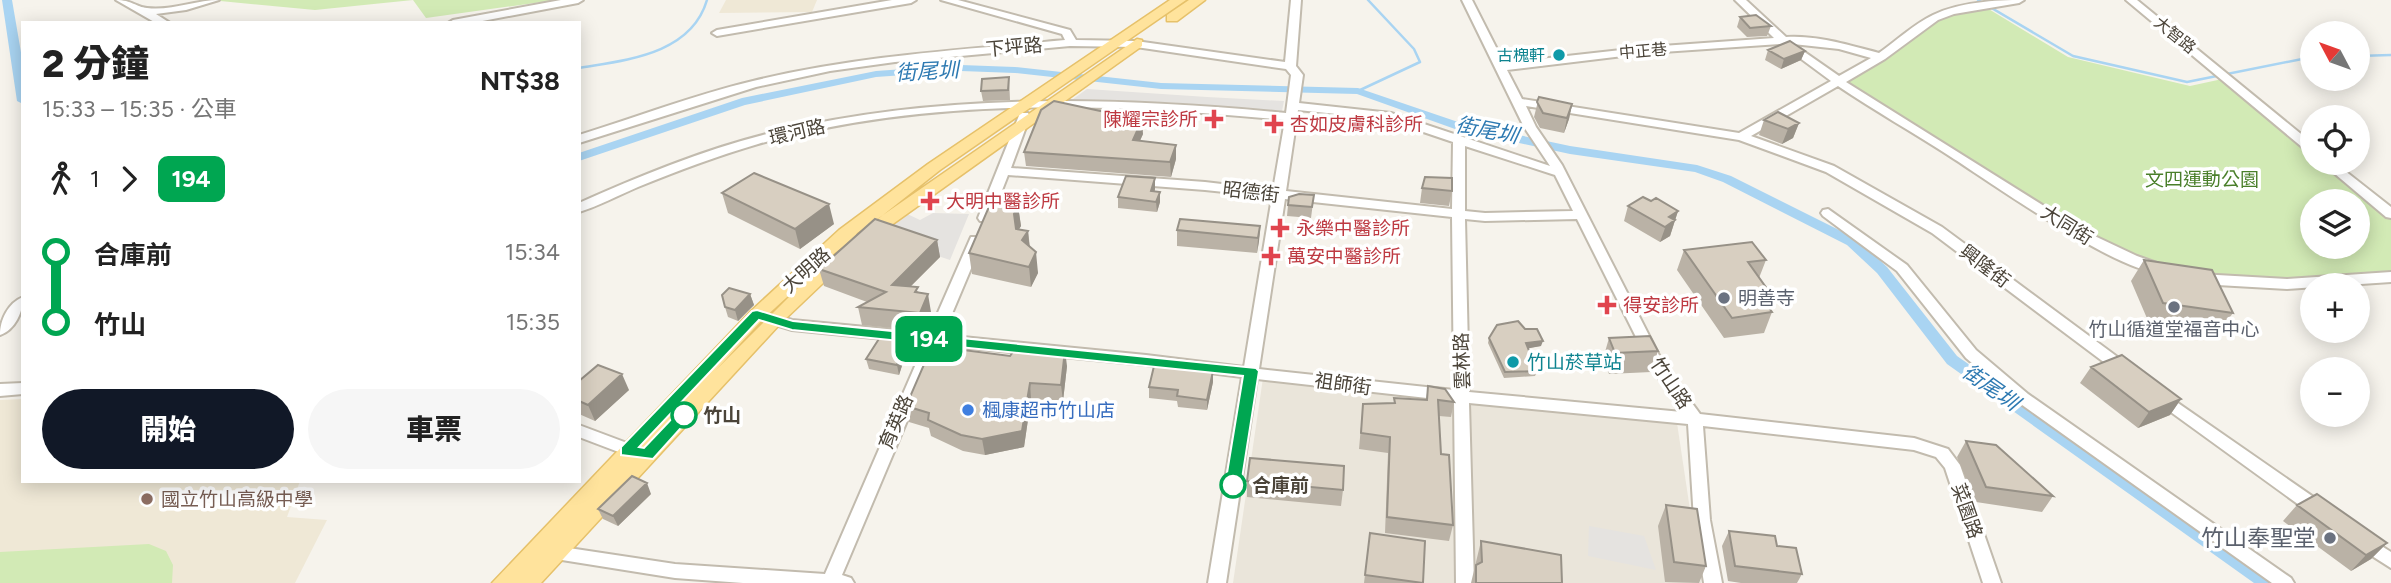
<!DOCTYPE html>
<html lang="zh-TW">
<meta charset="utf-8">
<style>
body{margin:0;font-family:Figtree,"Noto Sans TC",sans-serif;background:#f6f6f6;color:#222;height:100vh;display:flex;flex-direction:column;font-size:26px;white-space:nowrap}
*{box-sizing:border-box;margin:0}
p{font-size:23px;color:#767676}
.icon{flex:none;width:38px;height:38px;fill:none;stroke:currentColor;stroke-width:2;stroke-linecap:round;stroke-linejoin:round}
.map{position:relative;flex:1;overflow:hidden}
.drawer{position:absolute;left:21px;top:21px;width:560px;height:462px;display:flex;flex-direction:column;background:#fff;border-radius:0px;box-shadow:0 4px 18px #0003}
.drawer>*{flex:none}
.badge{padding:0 14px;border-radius:10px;font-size:24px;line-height:46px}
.needle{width:46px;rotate:311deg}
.tools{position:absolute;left:2300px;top:21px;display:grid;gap:14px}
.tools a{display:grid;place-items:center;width:70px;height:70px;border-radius:50%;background:#fff;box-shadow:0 4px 18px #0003;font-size:35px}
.map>.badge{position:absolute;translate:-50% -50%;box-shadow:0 0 0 4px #fff}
.legs{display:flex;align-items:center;gap:10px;height:77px;padding:0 21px;font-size:23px}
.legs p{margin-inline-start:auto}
.headline{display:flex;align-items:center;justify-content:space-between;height:119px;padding:0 21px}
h1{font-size:38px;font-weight:800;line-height:52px}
.cta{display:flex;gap:14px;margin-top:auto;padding:14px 21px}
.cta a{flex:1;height:80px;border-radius:42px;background:#111827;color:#fff;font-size:28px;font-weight:800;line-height:80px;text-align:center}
.cta a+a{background:#f6f6f6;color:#222}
ul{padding:0 21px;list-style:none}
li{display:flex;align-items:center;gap:24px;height:70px;font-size:26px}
li i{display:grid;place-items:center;width:10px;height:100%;margin:0 9px;background:currentColor}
li i::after{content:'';width:18px;height:18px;margin:-9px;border:5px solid;border-radius:50%;background:#fff}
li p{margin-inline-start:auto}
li:first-child i{background:linear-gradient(#0000 50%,currentColor 0)}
li:last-child i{background:linear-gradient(currentColor 50%,#0000 0)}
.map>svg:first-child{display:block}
</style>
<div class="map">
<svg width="2391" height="583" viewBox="0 0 2391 583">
<rect width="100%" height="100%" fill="#f6f3ec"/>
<path fill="#eae5da" d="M1263 378 1677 423 1701 583H1233Z"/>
<path fill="#efe8d6" d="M726 0H817L812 12 719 13Z
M23 399V481H300L287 517 327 520 295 583H0V400Z"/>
<path fill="#d2eab5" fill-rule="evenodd" d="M210 0H556L426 18 413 0 315 10Z
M1982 5 2068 57 2190 86 2227 78 2312 148V163H2330L2391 213V277L2244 283 2157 268 2092 241 1844 81 1934 18ZM2312 201H2357V247H2312Z
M149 544 166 551 173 565 172 583H0V552Z"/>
<path fill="#e5e3e0" d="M1087 89 1207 97 1284 101 1282 111 1165 102H1069Z
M903 212 920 220 933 213 969 214 950 260 875 235Z
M1589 526 1644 536 1656 570 1588 556Z"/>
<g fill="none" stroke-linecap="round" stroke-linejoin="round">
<path stroke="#a9d4f2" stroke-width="2.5" d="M1978 0 2073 56 2187 82 2312 57
M2357 56 2391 55
M579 68C625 60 691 55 707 0
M1358 91 1420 62 1414 49 1368 0"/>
<path fill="#a9d4f2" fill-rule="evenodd" d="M2 0H12L23 64V104L17 101Z
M961 65 1015 67 1161 83 1358 88 1458 122 1570 146 1697 165 1731 176 1857 239 1887 267 1957 356 2273 578 2276 583H2254L1947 364 1877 273 1847 245 1723 182 1695 172 1570 154 1455 129 1357 94 1161 89 1015 73 961 71 876 77 745 105 579 161V153L742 98 876 71Z"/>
<g stroke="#c2bbae" stroke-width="4">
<path id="minor" d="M116 0C132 0 136 7 147 8 171 11 196 0 219 0L186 10 156 14 170 23H156Z
M561 0H583L578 3 472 23H448L453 20Z
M892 0H916L911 3 717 36 712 33 717 30Z
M941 0H958L1070 30 1076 40 1136 41 1285 62 1291 0H1301L1296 66 1303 75 1299 103 1391 113 1550 166 1524 127 1462 0H1472L1504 63 1648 47 1774 38 1735 0H1746L1786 37C1817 35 1849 45 1879 53 1896 41 1914 24 1933 15 1960 2 1994 0 2024 0L2019 3 1954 14 1938 20 1885 59 1846 82 2084 231 2137 256 2165 266 2167 269 2165 272C2129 281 1987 180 1951 157 1914 133 1875 111 1838 86L1751 136 1834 166 1942 227 2131 367 2133 371 2131 375H2121L1932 233 1826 172 1739 140 1526 106 1536 127 1562 165 1664 365 1700 414 1914 438 1948 449 1960 465 2001 583H1983L1945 468 1936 457 1914 450 1703 426 1710 520 1722 583H1704L1694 520 1688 424 1469 403 1474 583H1456L1454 401 1257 379 1226 583H1208L1242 377 1146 365 939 345 842 575 851 578 854 583H743L675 578 543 557 540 552 543 547 549 545 675 564 825 574 925 343 792 330 752 318 750 315 757 310 792 320 929 333 971 237H981L983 240 943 335 1146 355 1244 367 1272 197 1205 190 1008 175 990 221H980L978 218 1020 113H1028L1030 116 1011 168 1205 182 1273 190 1285 120C1110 103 929 96 758 144 717 156 677 171 638 187 619 195 599 206 579 212V203C644 174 710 147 779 131 946 92 1116 97 1286 113L1291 75 1286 69 1136 47 1070 46 895 62 830 71 756 87 579 143V135C637 117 694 95 753 81 855 56 960 50 1065 40L1062 34ZM1781 44 1831 81 1739 133 1522 99 1507 70 1648 53ZM1793 44 1839 49 1871 58 1839 76ZM1298 110 1385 119 1453 142 1452 209 1286 191ZM1465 146 1555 175 1573 211 1485 213 1465 211ZM1285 199 1452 217 1454 390 1259 369ZM1465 219 1485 221 1577 219 1651 367 1682 412 1469 392Z
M2126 0H2137L2312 143V153L2308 152Z
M2322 163H2335L2391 207V218L2386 217Z
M1828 209 1907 265 1976 350 2028 394 2291 578 2294 583H2272L2018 402 1966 358 1897 271 1823 216 1821 213 1823 210Z
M2391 272V282L2287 289 2200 284 2193 279 2200 274 2287 279Z
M23 297C23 312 15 330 0 335 0 320 8 303 23 297Z
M23 383V394L0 396V384Z
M2162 392 2325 505 2327 510 2325 515 2319 517 2313 515 2157 402 2154 398 2157 394Z
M579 425 643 449 645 453 643 457 637 459 579 437Z
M2364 535 2391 552V568L2358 547 2356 542 2358 537Z"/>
</g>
<g stroke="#e6c16a" stroke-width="3">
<path id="major" d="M1170 0H1186L940 170 831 256H843L846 260 843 264 780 324 541 583H492L751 311 839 230 928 164ZM810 276 715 371 763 319Z
M1189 0H1205L1177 21H1167V15Z
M1137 39 1142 40V46L869 241H857L855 237 857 233Z"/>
</g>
<use href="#minor" fill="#fff" fill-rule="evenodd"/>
<use href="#major" fill="#ffe39c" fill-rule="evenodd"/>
</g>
<path fill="#bab2a6" d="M1740 17 1771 26 1767 36 1747 37 1737 27Z
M1768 50 1805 51 1801 60 1781 69 1765 60Z
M1009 77 1010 100 983 101 981 91Z
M1539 97 1572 104 1569 119 1564 133 1540 128 1534 117Z
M1764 120 1799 123 1793 138 1782 144 1759 135Z
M1143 134 1140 141 1176 145V159L1171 177 1026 166 1024 152Z
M1155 178V191L1160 192V202L1157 212 1118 208V197Z
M1422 188 1452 191 1449 206 1420 203Z
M722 193 834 224 800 249 728 213Z
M1314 195 1311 218 1287 216 1288 205Z
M1651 201 1678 211 1670 236 1660 242 1624 221 1628 206Z
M1018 206 1021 226 1019 229 1028 231 1030 247 1038 273 1031 287 972 274 969 253Z
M1260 226 1259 241 1257 253 1177 246V230Z
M937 240 940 257 911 286 920 293 931 312 924 331 862 325 858 307 867 302 824 286 819 269Z
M1684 250 1766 260 1759 278 1770 293 1766 304 1772 312 1764 333 1724 338 1677 270Z
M2144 260 2233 313 2218 333 2149 323 2131 281Z
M750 294 754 305 738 321 728 317 725 307Z
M1525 329 1541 346 1528 348 1537 371 1535 376 1504 378 1488 343 1489 338Z
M1609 338 1658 351 1651 372 1609 374 1603 359Z
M909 344 899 375 869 369 866 359Z
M1067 366 1063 401 1031 399 1024 447 985 455 963 451 931 436 929 428 909 422 906 406Z
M2091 367 2181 399 2170 415 2138 428 2080 383Z
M579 381 629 390 595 421 579 414Z
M1213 382 1207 410 1178 407 1177 401 1149 398V387Z
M1428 386 1454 402 1451 417 1439 416 1441 454 1453 525 1449 541 1385 533 1388 453 1359 449 1363 404 1394 403V398L1426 400Z
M1966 441 2053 496 2042 512 1976 502 1957 457Z
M1247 481 1343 490 1341 506 1247 497Z
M651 494 618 526 603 519 598 509Z
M1666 505 1706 566 1699 583 1665 582 1658 526Z
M2297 505 2387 543 2371 559 2351 571 2283 521Z
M1729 531 1777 546 1802 574 1797 583H1741L1728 581 1722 546Z
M1370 533 1423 583H1364Z
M1481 541 1562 583H1471Z"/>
<path fill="#979187" d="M1805 51 1801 60 1781 69 1784 59Z
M1572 104 1569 119 1564 133 1567 118Z
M1142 120 1143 134 1133 155V140Z
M1799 123 1793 138 1782 144 1788 129Z
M1176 145V159L1171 177 1170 162Z
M1155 178V189L1151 201V191Z
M1160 192V202L1157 212 1156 202Z
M829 204 834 224 800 249 795 229Z
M1018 206 1021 226 1016 234 1014 214Z
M1678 211 1670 236 1660 242 1669 217Z
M1260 226 1259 241 1257 253 1258 238Z
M1028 231 1030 252 1022 240Z
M937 240 940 257 895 302 892 285Z
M1036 252 1038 273 1031 287 1029 267Z
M750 294 754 305 738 321 735 310Z
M928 294 931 312 924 331 920 313Z
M907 333 909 344 899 375 897 365Z
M1543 341 1541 346 1525 349 1526 343Z
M1065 350 1067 366 1063 401 1061 385Z
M1213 371V382L1207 410V400Z
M622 374 629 390 595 421 588 405Z
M1030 383 1031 399 1024 447 985 455 982 439Z
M2181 399 2170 415 2138 428 2149 412Z
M647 483 651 494 618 526 613 516Z
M2387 543 2371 559 2351 571 2366 555Z"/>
<path fill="#d8cfc1" stroke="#979187" stroke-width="2" d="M1756 15 1771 26 1750 28 1740 17Z
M1790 41 1805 51 1784 59 1768 50Z
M1009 77 1008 90 981 91 982 79Z
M1539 97 1572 104 1567 118 1543 113 1537 102Z
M1054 101 1142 120 1133 140 1176 145 1170 162 1024 152 1041 110Z
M1778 112 1799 123 1788 129 1764 120Z
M754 173 829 204 795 229 722 193Z
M1126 176 1155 178 1151 191 1160 192 1156 202 1118 197Z
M1425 177 1452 178V191L1422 188Z
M1299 194 1314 195 1312 207 1288 205 1289 197Z
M1643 197 1651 201 1656 198 1678 211 1669 217 1675 220 1665 227 1628 206Z
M991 202 1018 206 1014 214 1016 229 1028 231 1022 240 1036 252 1029 267 969 253Z
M875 219 937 240 892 285 918 287 915 292 928 294 920 313 858 307 886 292 819 269Z
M1180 219 1260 226 1258 238 1177 230Z
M1752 242 1766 260 1748 262 1770 293 1759 294 1772 312 1732 318 1684 250Z
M2144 260 2212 270 2233 313 2163 303Z
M729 288 750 294 735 310 725 307 722 295Z
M1518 321 1525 329H1537L1543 341 1526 343 1537 371 1505 372 1489 338 1497 325Z
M884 331 907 333 897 365 866 359Z
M1650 336 1658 351 1615 353 1609 338Z
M1018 345 1065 350 1061 385 1030 383 1022 431 982 439 961 435 928 420 929 413 906 406 932 346 1010 356Z
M2122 355 2181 399 2149 412 2091 367Z
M598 365 622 374 588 405 579 401V381Z
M1154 366 1213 371 1207 400 1177 396 1178 390 1149 387Z
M1428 386 1445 389 1454 402 1438 400 1441 454 1449 455 1453 525 1387 517 1390 437 1361 433 1363 404 1395 403 1394 398 1427 400Z
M1966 441 1996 445 2053 496 1986 487Z
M1250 458 1344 466 1343 490 1247 481Z
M632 476 647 483 613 516 598 509Z
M2317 494 2387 543 2366 555 2297 505Z
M1666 505 1697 509 1706 566 1674 562Z
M1729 531 1775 536 1777 546 1796 548 1802 574 1735 566Z
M1370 533 1425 541 1423 583 1365 575Z
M1481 541 1561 555 1562 583H1476V565L1482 562Z"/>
<path fill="#00a651" stroke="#fff" stroke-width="2" d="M757 310 793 321 1256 368 1259 371 1241 485 1233 491 1225 485 1243 376 792 330 759 320 639 447 644 448 679 411H689V419L653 459 621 455V447L752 311Z"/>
<g fill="#0f9aa8" stroke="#fff" stroke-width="2.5">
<circle cx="1559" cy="55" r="7"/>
<circle cx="1513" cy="362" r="7"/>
</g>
<g fill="#e0444e" stroke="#fff" stroke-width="2.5">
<path d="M1210.5 108.5h7v7h7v7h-7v7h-7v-7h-7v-7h7z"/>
<path d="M1270.5 113.5h7v7h7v7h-7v7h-7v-7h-7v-7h7z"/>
<path d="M926.5 190.5h7v7h7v7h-7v7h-7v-7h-7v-7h7z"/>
<path d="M1276.5 217.5h7v7h7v7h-7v7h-7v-7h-7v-7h7z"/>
<path d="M1267.5 245.5h7v7h7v7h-7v7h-7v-7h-7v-7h7z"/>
<path d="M1603.5 294.5h7v7h7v7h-7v7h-7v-7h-7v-7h7z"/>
</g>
<g fill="#6b7280" stroke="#fff" stroke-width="2.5">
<circle cx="1724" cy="298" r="7"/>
<circle cx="2174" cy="307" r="7"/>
<circle cx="2330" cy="538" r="7"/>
</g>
<circle fill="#3f7fe0" stroke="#fff" stroke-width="2.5" cx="968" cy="410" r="7"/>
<g fill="#fff" stroke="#00a651" stroke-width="3.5">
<circle cx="684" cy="415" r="12"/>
<circle cx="1233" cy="485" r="12"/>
</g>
<circle fill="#8d6e63" stroke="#fff" stroke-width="2.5" cx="147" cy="499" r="7"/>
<g text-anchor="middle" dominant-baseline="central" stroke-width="7" stroke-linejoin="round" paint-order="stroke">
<g font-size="16" fill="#4b4439" stroke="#fff">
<text transform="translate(2175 35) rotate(39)">大智路</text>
<text transform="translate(1643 51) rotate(-5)">中正巷</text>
</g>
<g font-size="16" fill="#0d838f" stroke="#fff" text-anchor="end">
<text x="1545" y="55">古槐軒</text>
</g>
<g font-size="19" fill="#4b4439" stroke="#fff">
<text transform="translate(1014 47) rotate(-5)">下坪路</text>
<text transform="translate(797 132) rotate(-13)">環河路</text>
<text transform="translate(1251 192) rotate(7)">昭德街</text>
<text transform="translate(2067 225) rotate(32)">大同街</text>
<text transform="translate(1985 266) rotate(37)">興隆街</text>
<text transform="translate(806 270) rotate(-42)">大明路</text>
<text transform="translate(1462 361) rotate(-92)">雲林路</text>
<text transform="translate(1671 383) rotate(56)">竹山路</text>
<text transform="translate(1343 384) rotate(8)">祖師街</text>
<text transform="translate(896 422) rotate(-67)">育英路</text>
<text transform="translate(1967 511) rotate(71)">菜園路</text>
</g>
<g font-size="19" fill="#be3a42" stroke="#fff" text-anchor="start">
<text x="1198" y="119" text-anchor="end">陳耀宗診所</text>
<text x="1290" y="124">杏如皮膚科診所</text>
<text x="946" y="201">大明中醫診所</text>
<text x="1296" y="228">永樂中醫診所</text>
<text x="1287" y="256">萬安中醫診所</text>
<text x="1623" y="305">得安診所</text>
</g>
<g font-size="19" fill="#4a7f2a" stroke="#fff">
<text x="2202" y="179">文四運動公園</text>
</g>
<g font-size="19" fill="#5b616d" stroke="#fff" text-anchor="start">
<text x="1738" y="298">明善寺</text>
<text x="2174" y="329" text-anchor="middle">竹山循道堂福音中心</text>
</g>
<g font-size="19" fill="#0d838f" stroke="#fff" text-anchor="start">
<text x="1527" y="362">竹山菸草站</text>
</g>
<g font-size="19" fill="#366cbe" stroke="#fff" text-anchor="start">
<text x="982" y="410">楓康超市竹山店</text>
</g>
<g font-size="19" font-weight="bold" fill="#4b4439" stroke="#fff" text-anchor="start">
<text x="703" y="415">竹山</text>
<text x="1252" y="485">合庫前</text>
</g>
<g font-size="19" fill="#785e54" stroke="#fff" text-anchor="start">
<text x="161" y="499">國立竹山高級中學</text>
</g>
<g font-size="21" font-style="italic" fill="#2e7ab2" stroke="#fff">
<text transform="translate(927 71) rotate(-3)">街尾圳</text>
<text transform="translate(1487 130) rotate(11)">街尾圳</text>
<text transform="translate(1991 387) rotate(35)">街尾圳</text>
</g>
<g font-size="23" fill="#5b616d" stroke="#fff" text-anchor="end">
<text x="2316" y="538">竹山奉聖堂</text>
</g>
</g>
</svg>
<div class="tools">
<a><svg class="needle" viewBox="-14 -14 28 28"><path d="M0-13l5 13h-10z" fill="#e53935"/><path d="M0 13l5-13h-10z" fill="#767676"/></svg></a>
<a><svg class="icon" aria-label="locate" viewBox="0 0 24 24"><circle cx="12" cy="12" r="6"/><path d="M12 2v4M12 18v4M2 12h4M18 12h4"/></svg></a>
<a><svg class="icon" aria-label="layers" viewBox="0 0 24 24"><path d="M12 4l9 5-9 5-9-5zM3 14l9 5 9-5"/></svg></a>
<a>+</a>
<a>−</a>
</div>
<b class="badge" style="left:929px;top:339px;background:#00a651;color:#fff">194</b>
<section class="drawer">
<div class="headline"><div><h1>2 分鐘</h1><p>15:33 – 15:35 · 公車</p></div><b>NT$38</b></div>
<div class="legs"><svg class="icon" aria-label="walk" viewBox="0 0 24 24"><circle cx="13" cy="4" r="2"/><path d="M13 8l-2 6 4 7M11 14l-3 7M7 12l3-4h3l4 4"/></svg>1<svg class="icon" aria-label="forward" viewBox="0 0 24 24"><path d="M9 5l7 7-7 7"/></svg><b class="badge" style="background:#00a651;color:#fff">194</b></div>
<ul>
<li><i style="color:#00a651"></i><b>合庫前</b><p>15:34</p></li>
<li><i style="color:#00a651"></i><b>竹山</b><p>15:35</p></li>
</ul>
<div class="cta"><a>開始</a><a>車票</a></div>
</section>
</div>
